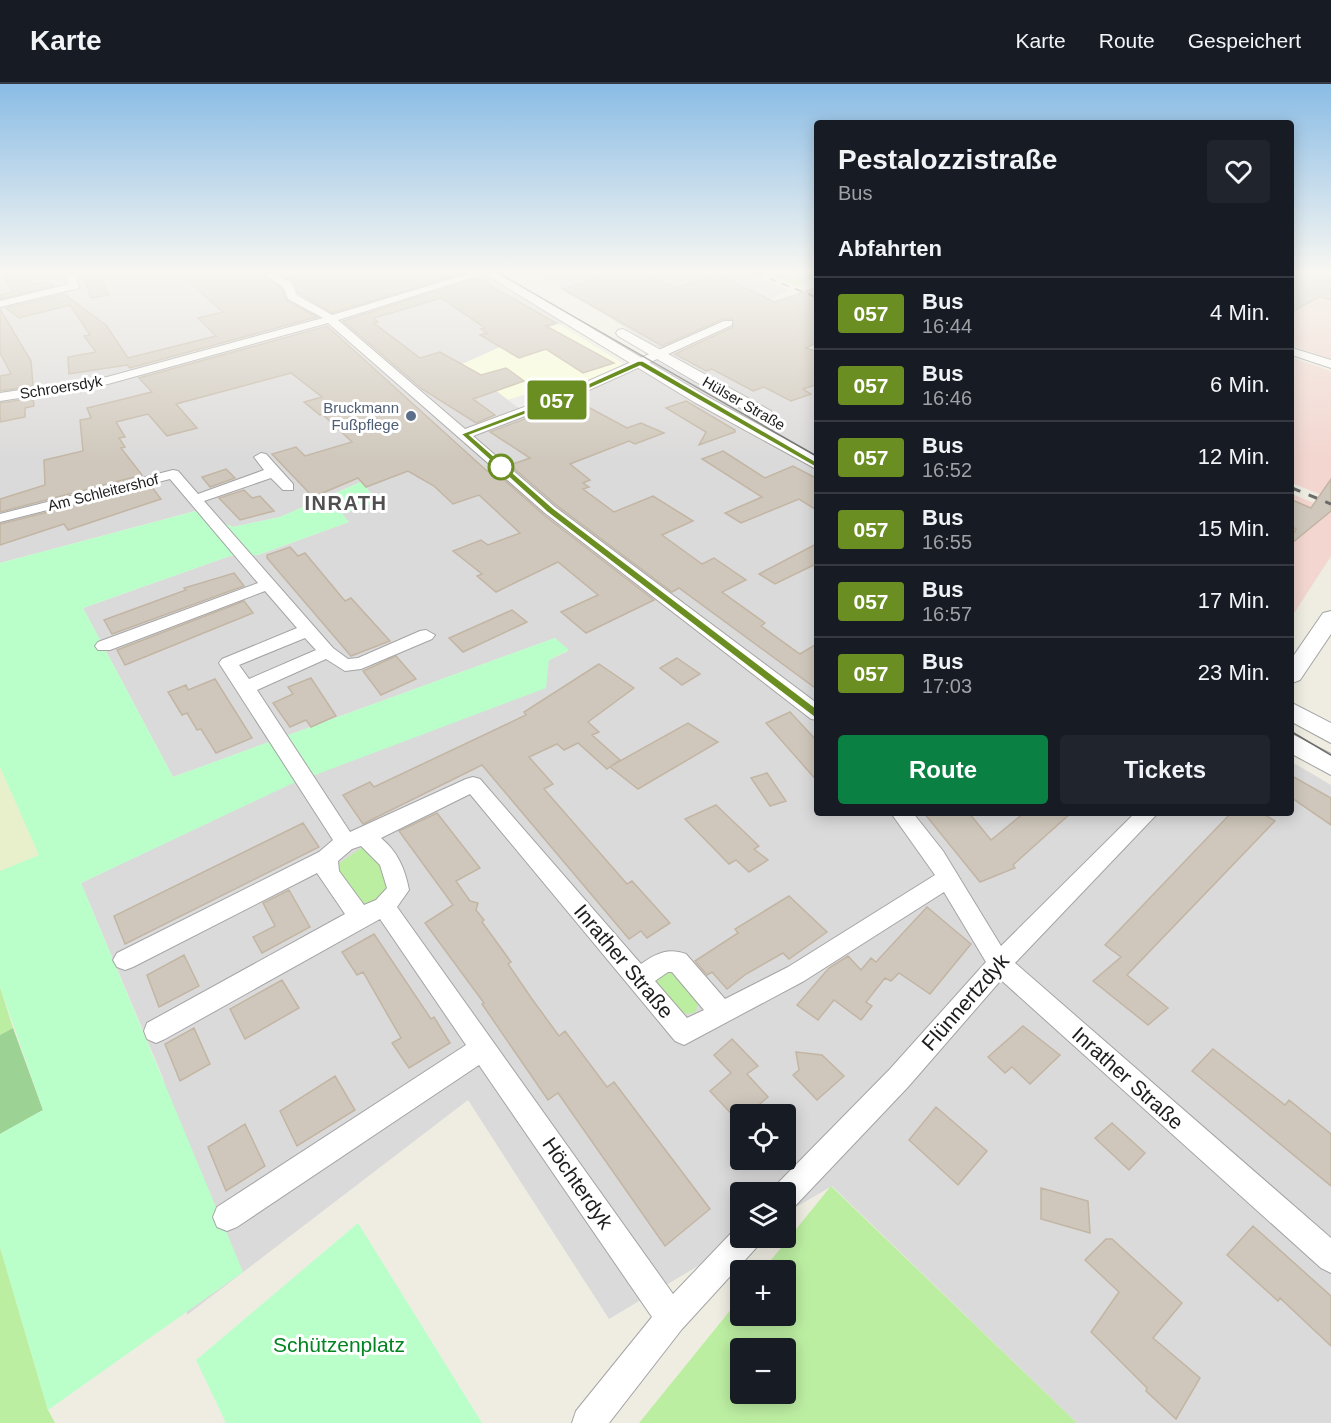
<!DOCTYPE html>
<html lang="de">
<meta charset="utf-8">
<style>
body{margin:0;font-family:Helvetica,sans-serif;background:#20242c;color:#f1f3f6;height:100vh;display:flex;flex-direction:column;font-size:22px;white-space:nowrap}
*{box-sizing:border-box;margin:0}
p{font-size:20px;color:#9ea1a6}
.icon{flex:none;width:33px;height:33px;fill:none;stroke:currentColor;stroke-width:2;stroke-linecap:round;stroke-linejoin:round}
.map{position:relative;flex:1;overflow:hidden}
.details{position:absolute;left:814px;top:36px;width:480px;height:696px;display:flex;flex-direction:column;background:#171b24;border-radius:6px;box-shadow:0 3px 15px #0003}
.details>*{flex:none}
.badge{padding:0 12px;border-radius:4px;font-size:21px;line-height:39px}
.controls{position:absolute;left:730px;top:1020px;display:grid;gap:12px}
.controls a{display:grid;place-items:center;width:66px;height:66px;border-radius:6px;background:#171b24;box-shadow:0 3px 15px #0003;font-size:30px}
.map>.badge{position:absolute;translate:-50% -50%;box-shadow:0 0 0 3px #fff}
h2{padding:0 24px;font-size:22px;line-height:54px}
.round{display:grid;place-items:center;flex:none;width:63px;height:63px;border-radius:6px;background:#20242c}
.summary{display:flex;align-items:center;justify-content:space-between;height:102px;padding:0 24px}
h1{font-size:28px;font-weight:700;line-height:45px}
.button{display:flex;gap:12px;margin-top:auto;padding:12px 24px}
.button a{flex:1;height:69px;border-radius:6px;background:#0b8043;color:#fff;font-size:24px;font-weight:700;line-height:69px;text-align:center}
.button a+a{background:#20242c;color:#f1f3f6}
ul{padding:0;list-style:none}
li{display:flex;align-items:center;gap:18px;height:72px;padding:0 24px;border-top:2px solid #363941}
li div{flex:1}
li b{display:block;font-size:22px}
li em{font-style:normal}
li .badge{min-width:66px;font-weight:700;text-align:center}
header{display:flex;align-items:center;gap:36px;box-sizing:border-box;height:84px;padding:0 30px;background:#171b24;border-bottom:2px solid #363941}
header strong{font-size:28px}
nav{display:flex;gap:33px;margin-inline-start:auto;font-size:21px}
.map>svg:first-child{display:block}
</style>
<header>
<strong>Karte</strong>
<nav><a>Karte</a><a>Route</a><a>Gespeichert</a></nav>
</header>
<div class="map">
<svg width="1331" height="1339" viewBox="0 0 1331 1339">
<rect width="100%" height="100%" fill="#efede2"/>
<path fill="#dbdada" fill-rule="evenodd" d="M0 189H477L564 239 505 257 507 260 463 280 527 330 739 240 817 268 818 729H1292V678L1331 701V1339H1077L832 1102 786 1129V1108H741V1154H745L609 1235 468 1016 187 1231 163 994 81 799 568 567 555 554 173 693 83 524 230 472 258 471 349 438 342 430 378 417 361 398 280 433 233 443 195 427 0 479ZM741 1030H786V1076H741Z
M537 189H747L789 206 660 267 607 232 533 190Z"/>
<path fill="#f2d6cf" d="M1292 189H1331V275L1292 262Z
M1292 274 1331 287V415L1292 399Z
M1292 410 1331 426V472L1293 531Z"/>
<path fill="#faffdb" d="M559 240 622 279 621 283 551 311 541 305 508 316 462 280 507 260 504 257Z"/>
<path fill="#e8f0cb" d="M0 683 40 771 0 787Z"/>
<path fill="#bceea2" fill-rule="evenodd" d="M764 189H817V193L798 202Z
M361 764H370L391 788 387 811 370 819H362L337 786 338 780Z
M668 887 676 888 700 916 695 929 680 930 655 901 657 894Z
M0 903 13 944 0 951Z
M831 1102 1077 1339H639L741 1213V1232H786V1186H763ZM786 1264V1310H741V1264Z
M0 1163 48 1326 55 1339H0Z"/>
<path fill="#9cd293" d="M13 944 43 1026 0 1050V951Z"/>
<path fill="#bafeca" d="M361 398 378 418 342 430 349 438 258 471 230 472 83 524 173 693 555 554 569 566 549 576 546 604 291 700 81 799 243 1188 48 1326 0 1163V1050L43 1026 0 903V787L39 771 0 683V479L196 427 233 443 280 433Z
M358 1139 482 1339H226L196 1276Z"/>
<path fill="#e9e9e9" d="M542 305 551 311 517 323 508 316Z"/>
<path fill="#cfc7bb" stroke="#c2b5a3" stroke-width="1.5" d="M24 189 33 201 47 198 53 202 0 215V211L13 208 3 193Z
M82 189H99L109 211 91 214Z
M179 189H260L281 204 287 217 317 233 130 284 127 281 69 290 68 273 96 268 84 252 90 251 70 221 19 234 6 224 64 210 106 241 128 274 216 252 198 234 223 228Z
M310 189H464L332 229 299 209 294 198 289 195Z
M611 189H638L677 203 717 191 775 218 818 203V258L806 264 818 268V300L803 305 811 310 791 317 764 303 753 307 712 285 706 287 675 270 733 243 732 235H723L662 262 563 205Z
M1292 189H1331V216L1319 213 1292 228Z
M477 194 556 239 546 242 614 279 583 289 546 265 519 274 480 251 487 249 481 245 485 244 441 214 374 234 378 238 374 239 420 274 440 268 481 291 506 284 524 297 473 315 495 331 476 339 422 305 343 237Z
M0 225 31 277 33 302 0 307V292L11 290 0 269Z
M327 242 487 387 493 386 544 431 654 516 586 549 561 528 598 511 558 478 496 508 477 492 482 490 453 467 481 456 488 461 520 449 479 411 453 420 434 402 408 387 366 403 358 394 313 413 272 370 296 363 305 372 352 358 322 330 320 331 304 318 322 313 291 289 176 320 197 344 167 352 148 330 116 338 125 353 119 354 125 363 121 364 142 391 0 428V415L45 401 44 376 83 367 80 336 91 334 87 324 152 308 139 294Z
M33 314 34 322 25 324V333L0 338V319Z
M575 316 627 344 641 339 664 349 635 360 629 357 570 380 590 396 583 399 589 403 583 405 614 428 653 412 693 437 662 451 702 480 714 474 746 496 722 508 765 539 761 542 800 570 818 559V606L679 504 672 508 556 421 510 381 530 374 490 348Z
M686 317 735 346V348L699 361 706 348 666 324Z
M723 367 765 394 793 382 818 395V427L799 415 741 439 725 429 762 413 702 375Z
M226 385 235 394 210 403 202 393Z
M1331 395V427L1292 459V452L1296 445 1292 443V416L1311 424Z
M151 402 161 415 68 446 64 440 0 461V440Z
M244 406 252 414 260 412 274 427 240 436 219 414Z
M818 459V479L775 500 759 490Z
M290 463 298 472 305 469 345 517 351 514 390 557 351 572 267 474V471Z
M234 489 244 502 112 550 104 536 186 506 184 504Z
M244 517 253 529 125 581 117 566Z
M512 526 527 538 463 568 449 554Z
M396 572 416 595 381 611 363 587Z
M677 574 700 590 682 601 660 584Z
M599 580 634 604 588 638 599 648 592 651 620 676 611 682 688 639 718 658 638 705 610 683 607 685 578 659 564 666 557 660 529 673 553 700 544 705 627 800 632 797 670 839 647 854 641 847 629 855 482 681 363 740 343 711 370 698 374 703 526 631 524 628Z
M311 594 336 632 311 643 306 636 290 643 273 619 293 610 288 603Z
M215 595 252 654 216 669 201 645 197 646 187 629 182 631 168 608 186 601 188 606Z
M790 628 818 658V698L766 639Z
M767 689 786 717 770 722 751 694Z
M1292 692 1331 714V741L1292 714Z
M716 721 759 762 754 765 768 776 749 788 736 776 729 780 685 735Z
M437 729 480 784 456 797 470 817 478 819 476 826 484 836 482 838 511 878 508 880 532 915 559 952 565 947 607 1003 614 998 710 1125 665 1162 558 1009 548 1016 482 920 484 919 425 839 453 821 399 747Z
M924 729H969L991 756 1024 729H1071L1013 781 1015 784 980 798Z
M1231 729H1262L1275 737 1127 891 1168 924 1148 941 1093 897 1121 873 1105 861Z
M303 739 319 763 125 860 114 832Z
M289 806 310 843 262 869 253 853 275 842 263 819Z
M789 812 827 848 789 875 783 869 746 890 727 905 712 888 707 891 695 877 738 849 735 845Z
M927 823 971 860 930 910 899 889 891 897 885 894 866 918 872 922 861 936 834 916 818 936 797 921 829 884 848 872 861 886 871 874 876 878Z
M374 850 431 935 434 933 450 959 409 984 392 959 401 954 363 888 357 891 342 868Z
M184 871 199 902 159 923 147 891Z
M282 896 299 924 245 955 230 925Z
M1023 942 1060 971 1030 1000 1012 983 1005 989 988 973Z
M194 944 210 980 180 997 165 960Z
M732 955 758 982 747 990 768 1013 748 1030H741L739 1038 710 1007 731 989 714 971Z
M1213 965 1285 1021 1289 1016 1331 1050V1102L1192 987Z
M796 968 822 971 844 992 817 1016 793 991 799 986Z
M335 992 355 1026 297 1062 280 1027Z
M936 1023 987 1067 958 1101 909 1056Z
M1112 1039 1145 1069 1129 1086 1095 1054Z
M245 1040 265 1082 226 1107 208 1063Z
M1041 1104 1088 1117 1090 1149 1041 1135Z
M1253 1142 1331 1212V1262L1280 1214 1278 1217 1227 1171Z
M1106 1155H1112L1182 1219 1153 1254 1200 1294 1176 1335 1146 1307 1147 1304 1091 1248 1119 1208 1085 1176Z"/>
<g fill="none" stroke-linecap="round" stroke-linejoin="round">
<g stroke="#a4a4a4" stroke-width="2">
<path id="minor" d="M0 189H7L0 192Z
M65 189H75L79 204 0 223V217L69 200Z
M262 189H274L292 199 297 211 332 231 471 189H486L338 236 465 345 559 310 724 237H732V241L567 316 473 352 555 423 818 620V636L811 635 545 429 328 239 108 300 0 317V309L107 293 323 234 288 215 283 203Z
M1292 264 1331 276V284L1292 271Z
M261 369 266 370 293 400V406H283L271 394 204 417 333 564 348 575 358 574 420 547 426 546 435 551 432 555 361 585 345 587 326 575 257 606 350 748 466 695 473 693 480 695 641 880C655 870 668 863 686 870L725 915 788 883 935 791 891 729H913L943 767 1001 862 1135 729H1158L1015 879 1331 1154V1189L1321 1184 1001 896 908 1003 796 1121 786 1125V1108H773L776 1101 890 985 986 878 944 808 804 897 684 961 675 957 470 710 381 754C398 768 405 785 409 806L397 823 673 1210 736 1144 741 1142V1154H760L756 1164 682 1245 609 1339H572L576 1327 652 1233 479 981 237 1143 227 1147 217 1143 213 1133 217 1123 466 961 380 835 165 955 156 959 147 955 144 947 147 939 345 830 317 789 133 883 125 886 117 883 113 876 117 869 319 768 333 756 219 579 222 575 297 544 265 507 110 566H98L95 562 98 558 258 499 170 395 0 438V430L173 386 178 387 198 410 264 386 254 373ZM305 554 316 566 249 595 239 581ZM361 762 380 781 387 804 376 816 364 821 339 787 338 777 352 765ZM668 888H672L704 926 687 934 655 897Z"/>
</g>
<g stroke="#a4a4a4" stroke-width="2">
<path id="tertiary" d="M483 189H499L706 312 818 373V386L694 318Z
M623 245 771 327 773 331 765 336 759 335 618 252 616 249 618 246Z
M1331 527V550L1300 596 1292 599V574L1323 529Z
M1292 619 1331 639V659L1292 638Z
M1292 650 1331 670V691L1292 670Z"/>
</g>
<use href="#minor" fill="#fff" fill-rule="evenodd"/>
<use href="#tertiary" fill="#fff" fill-rule="evenodd"/>
<path stroke="#6b6b6b" stroke-width="1.5" d="M498 189 818 373
M1292 648 1331 671"/>
<path stroke="#6b6b6b" stroke-width="2" stroke-dasharray="7 7" stroke-linecap="butt" d="M756 189 818 214"/>
<path stroke="#6b6b6b" stroke-width="3" stroke-dasharray="9 9" stroke-linecap="butt" d="M1292 404 1331 420"/>
</g>
<linearGradient id="sky" x2="0" y2="1"><stop stop-color="#8abce5"/><stop offset="0.5" stop-color="#f8f7f2"/><stop offset="1" stop-color="#f8f7f2" stop-opacity="0"/></linearGradient>
<rect width="1331" height="376" fill="url(#sky)"/>
<path fill="#6b8e23" stroke="#fff" stroke-width="1.5" d="M638 277H643L822 381 815 383 640 282 566 315 470 351 553 424 821 628V633H814L547 428 461 350 561 312Z"/>
<circle fill="#5c6f8a" stroke="#fff" stroke-width="2" cx="411" cy="332" r="6"/>
<circle fill="#fff" stroke="#6b8e23" stroke-width="3" cx="501" cy="383" r="12"/>
<g text-anchor="middle" dominant-baseline="central" stroke-width="6" stroke-linejoin="round" paint-order="stroke">
<g font-size="15" fill="#1d1d1d" stroke="#fff">
<text transform="translate(61 303) rotate(-9)">Schroersdyk</text>
<text transform="translate(744 319) rotate(30)">Hülser Straße</text>
<text transform="translate(103 408) rotate(-14)">Am Schleitershof</text>
</g>
<g font-size="15" fill="#4e5e75" stroke="#fff" text-anchor="end">
<text x="399" y="323">Bruckmann<tspan x="399" dy="17">Fußpflege</tspan></text>
</g>
<g font-size="20" font-weight="bold" letter-spacing="1.5" fill="#505050" stroke="#fff">
<text x="346" y="419">INRATH</text>
</g>
<g font-size="21" fill="#1d1d1d" stroke="#fff">
<text transform="translate(624 877) rotate(50)">Inrather Straße</text>
<text transform="translate(965 918) rotate(-49)">Flünnertzdyk</text>
<text transform="translate(1128 994) rotate(42)">Inrather Straße</text>
<text transform="translate(578 1099) rotate(55)">Höchterdyk</text>
</g>
<g font-size="21" fill="#028420" stroke="#fff">
<text x="339" y="1260">Schützenplatz</text>
</g>
</g>
</svg>
<div class="controls">
<a><svg class="icon" aria-label="locate" viewBox="0 0 24 24"><circle cx="12" cy="12" r="6"/><path d="M12 2v4M12 18v4M2 12h4M18 12h4"/></svg></a>
<a><svg class="icon" aria-label="layers" viewBox="0 0 24 24"><path d="M12 4l9 5-9 5-9-5zM3 14l9 5 9-5"/></svg></a>
<a>+</a>
<a>−</a>
</div>
<b class="badge" style="left:557px;top:316px;background:#6b8e23;color:#fff">057</b>
<section class="details">
<div class="summary"><div><h1>Pestalozzistraße</h1><p>Bus</p></div><a class="round"><svg class="icon" aria-label="heart" viewBox="0 0 24 24"><path d="M12 20l-8-8c-3-5 5-10 8-4 3-6 11-1 8 4z"/></svg></a></div>
<h2>Abfahrten</h2>
<ul>
<li><span class="badge" style="background:#6b8e23;color:#fff">057</span><div><b>Bus</b><p>16:44</p></div><em>4 Min.</em></li>
<li><span class="badge" style="background:#6b8e23;color:#fff">057</span><div><b>Bus</b><p>16:46</p></div><em>6 Min.</em></li>
<li><span class="badge" style="background:#6b8e23;color:#fff">057</span><div><b>Bus</b><p>16:52</p></div><em>12 Min.</em></li>
<li><span class="badge" style="background:#6b8e23;color:#fff">057</span><div><b>Bus</b><p>16:55</p></div><em>15 Min.</em></li>
<li><span class="badge" style="background:#6b8e23;color:#fff">057</span><div><b>Bus</b><p>16:57</p></div><em>17 Min.</em></li>
<li><span class="badge" style="background:#6b8e23;color:#fff">057</span><div><b>Bus</b><p>17:03</p></div><em>23 Min.</em></li>
</ul>
<div class="button"><a>Route</a><a>Tickets</a></div>
</section>
</div>
